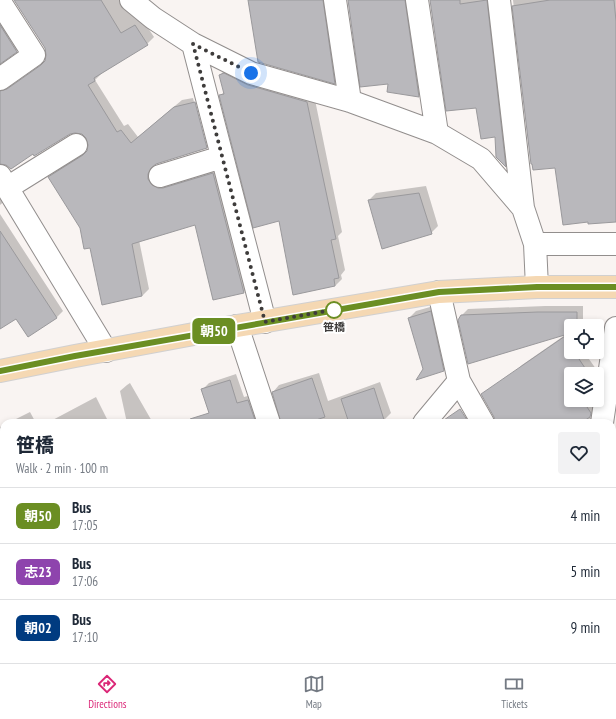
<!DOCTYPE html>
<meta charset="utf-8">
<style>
body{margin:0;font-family:"PT Sans Narrow","Noto Sans JP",sans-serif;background:#f2f2f3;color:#1f2937;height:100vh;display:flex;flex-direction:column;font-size:15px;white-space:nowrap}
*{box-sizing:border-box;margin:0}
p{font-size:13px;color:#747a83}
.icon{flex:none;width:22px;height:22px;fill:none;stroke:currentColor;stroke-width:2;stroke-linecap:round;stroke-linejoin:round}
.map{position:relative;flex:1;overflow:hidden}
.side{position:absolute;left:0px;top:419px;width:616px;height:244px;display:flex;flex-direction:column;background:#fff;border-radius:12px 12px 0 0;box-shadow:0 2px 6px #0003}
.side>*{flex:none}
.badge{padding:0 8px;border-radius:6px;font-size:14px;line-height:26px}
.tools{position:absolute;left:564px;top:319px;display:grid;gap:8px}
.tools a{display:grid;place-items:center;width:40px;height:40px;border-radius:4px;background:#fff;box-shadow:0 2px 6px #0003;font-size:20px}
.you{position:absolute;width:20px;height:20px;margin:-10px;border:3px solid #fff;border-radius:50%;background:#1a73e8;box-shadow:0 0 0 6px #1a73e833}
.map>.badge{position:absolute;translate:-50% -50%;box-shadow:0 0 0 2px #fff}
.round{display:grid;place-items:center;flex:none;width:42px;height:42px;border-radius:4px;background:#f2f2f3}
.summary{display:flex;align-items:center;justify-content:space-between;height:68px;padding:0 16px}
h1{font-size:19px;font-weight:800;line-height:30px}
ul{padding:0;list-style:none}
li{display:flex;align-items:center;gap:12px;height:56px;padding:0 16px;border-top:1px solid #e0e1e3}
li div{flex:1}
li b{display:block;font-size:15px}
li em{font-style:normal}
li .badge{min-width:44px;font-weight:700;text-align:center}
.tab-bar{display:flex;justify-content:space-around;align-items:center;height:56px;border-top:1px solid #e0e1e3;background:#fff;font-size:11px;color:#747a83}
.tab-bar a{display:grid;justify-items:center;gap:2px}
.tab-bar .active{color:#db2777}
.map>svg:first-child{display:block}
</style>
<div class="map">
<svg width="616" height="663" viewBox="0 0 616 663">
<rect width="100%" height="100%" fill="#f9f4f2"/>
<path fill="#80e9e9" d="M616 634V663H600L603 659H612V642Z"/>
<path fill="#0003" d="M15 0H128L134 7 154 37 147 44 102 73 95 80 124 126 128 124 138 137 182 100 193 98 205 145H207L195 97 202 96 213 141 207 148 155 163 154 172 220 167 251 285 244 292 213 299 196 224 139 240 149 289 142 296 102 303 91 247 81 228 49 177 56 171 88 150 89 145 87 138 82 133 75 132 69 133 34 153 0 140V82L8 85 15 83 46 61 47 55 45 48Z
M249 0H327L339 78 334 83Z
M349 0H409L423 91 419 96 389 83Z
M431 0H491L510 162 506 166 496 136 477 107Z
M513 0H616V221L556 167 531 163Z
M0 8 23 44 16 51 0 62Z
M227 68 314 95 342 232 338 236 345 270 341 275 342 279 335 286 294 294 280 220 220 96 225 91 220 75Z
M0 183 9 197 0 205Z
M426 186 438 226 431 233 369 200 376 193Z
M0 214 63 311 57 317 28 336 16 317 0 327Z
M437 305 450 363 443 370 424 369 409 318 416 311Z
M545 306H583V326H571V352H584L601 376 597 381V374H571V400H592L596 406V410L590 416 595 423H496L516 371 522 365 568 333 462 315 468 309Z
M319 373 328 401 380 382 391 413 384 420 374 423H282L273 392 279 385Z
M236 374 244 397 255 394 265 423H213L202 390 209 383Z
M130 383 153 423H127L120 391 127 385Z
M96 397 109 423H47Z
M30 412 36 423H8Z
M4 425V603L0 596V427Z
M33 659H52L46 663H36Z
M84 659H142L145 663H82Z
M182 659H395L398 663H182Z
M414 659H479L475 663H415Z"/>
<path fill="#b9b8bc" stroke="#9a999c" d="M14 0H101L121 33 135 25 148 45 94 78 95 81 88 85 117 132 121 130 131 143 174 107 195 102 207 148 156 164 151 168 148 174V179L152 185 158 188H163L213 173 244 293 213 300 195 225 132 244 142 296 102 305 90 248 84 249 80 228 48 177 83 155 87 151 88 145 86 138 82 134 75 133 70 134 34 156 33 154 11 169 6 165 0 164V91L7 89 41 65 45 61 46 55 45 48Z
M248 0H323L335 84 258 62Z
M348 0H405L419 97 387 92 388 84 360 87Z
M430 0H460V4L487 0 506 167 496 157 495 137 481 139 476 108 446 111Z
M550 0H614L616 21V222L588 224V222L563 225 555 168 533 170 532 164H531L512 6Z
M0 25 17 52 0 64Z
M224 73 248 85 307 102 336 239 331 240 339 278 334 279 335 286 293 295 279 221 253 228 219 95 224 94 219 75Z
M419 193 432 234 382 249 368 200Z
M0 231 57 318 28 337 16 319 0 329Z
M431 311 444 371 416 380 423 369 408 318Z
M538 312H577V326H571V352H577V356L589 374H571V400H591L585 404 591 413 590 417 581 423H495L494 417 481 394 568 334 468 364 458 320 461 315Z
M312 378 325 417 307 423H281L272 392Z
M230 380 237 403 248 400 256 423H191L190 419 209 413 201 389Z
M374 388 385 423H349L341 399Z
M460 409 469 423H440L441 422Z"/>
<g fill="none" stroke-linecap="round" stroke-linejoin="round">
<g stroke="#928e8d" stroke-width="24">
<path id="minor" d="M131 0 153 18 193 44 251 73 350 101 437 133 481 159 523 208 535 244 537 287
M335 0 350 101
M417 0 437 133
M499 0 523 208
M0 2 34 55 0 79
M193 44 265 322
M0 176 106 351
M160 176 222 157
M7 188 76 145
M535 244H616
M439 292 459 381 483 423
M237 326 269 423
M424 423 459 381
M602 423 616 328
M146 659 149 663
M399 659 402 663
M62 663 63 659
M509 663 513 659"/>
</g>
<g stroke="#d1d0d0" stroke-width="24">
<path id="major" d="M0 371 75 356 237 326 439 292 537 287H616"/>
</g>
<use href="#minor" stroke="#fff" stroke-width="22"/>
<use href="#major" stroke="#f5d8b3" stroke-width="22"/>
</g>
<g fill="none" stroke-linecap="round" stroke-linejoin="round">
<g stroke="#fff" stroke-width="9">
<path id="line" d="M0 371 75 356 439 292 537 287H616"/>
</g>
<use href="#line" stroke="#6b8e23" stroke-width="6"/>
<path stroke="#3e3c3b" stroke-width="4" stroke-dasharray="0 7.2" d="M251 73 193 44 265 322 337 309 334 310"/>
</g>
<circle fill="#fff" stroke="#6b8e23" stroke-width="2" cx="334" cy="310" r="8"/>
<g text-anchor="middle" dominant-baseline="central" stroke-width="4" stroke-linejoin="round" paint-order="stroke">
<g font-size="11" font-weight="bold" fill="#3e3c3b" stroke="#fff">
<text x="334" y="327">笹橋</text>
</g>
</g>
</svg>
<div class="tools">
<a><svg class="icon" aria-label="locate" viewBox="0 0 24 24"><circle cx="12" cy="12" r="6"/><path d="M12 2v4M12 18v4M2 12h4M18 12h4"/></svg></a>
<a><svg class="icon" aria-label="layers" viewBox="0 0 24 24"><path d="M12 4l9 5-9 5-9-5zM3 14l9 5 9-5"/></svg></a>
</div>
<div class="you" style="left:251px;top:73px"></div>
<b class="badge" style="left:214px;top:331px;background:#6b8e23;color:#fff">朝50</b>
<section class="side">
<div class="summary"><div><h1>笹橋</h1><p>Walk · 2 min · 100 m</p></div><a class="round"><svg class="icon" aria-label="heart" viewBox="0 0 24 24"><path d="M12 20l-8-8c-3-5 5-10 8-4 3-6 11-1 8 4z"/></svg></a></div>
<ul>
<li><span class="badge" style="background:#6b8e23;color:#fff">朝50</span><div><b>Bus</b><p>17:05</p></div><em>4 min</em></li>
<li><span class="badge" style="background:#8e44ad;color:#fff">志23</span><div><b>Bus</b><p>17:06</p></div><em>5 min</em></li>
<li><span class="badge" style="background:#003b80;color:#fff">朝02</span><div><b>Bus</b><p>17:10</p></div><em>9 min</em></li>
</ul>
</section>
</div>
<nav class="tab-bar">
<a class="active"><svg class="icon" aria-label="directions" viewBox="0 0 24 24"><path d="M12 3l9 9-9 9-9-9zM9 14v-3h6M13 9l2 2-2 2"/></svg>Directions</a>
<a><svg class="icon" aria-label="map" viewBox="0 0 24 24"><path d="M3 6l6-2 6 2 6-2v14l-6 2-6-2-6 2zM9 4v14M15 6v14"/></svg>Map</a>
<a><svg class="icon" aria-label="tickets" viewBox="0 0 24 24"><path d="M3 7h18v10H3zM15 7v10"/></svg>Tickets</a>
</nav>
